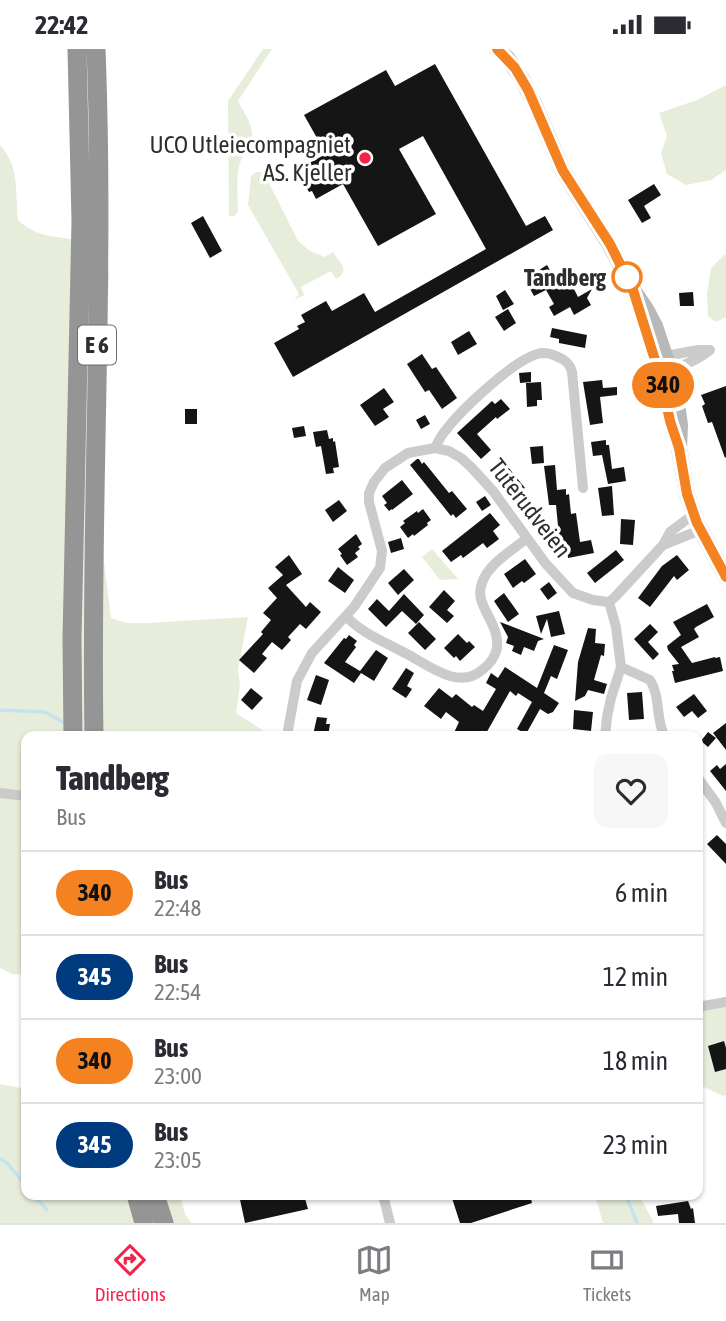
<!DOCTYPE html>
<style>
body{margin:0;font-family:"Asap Condensed",sans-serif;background:#f7f7f7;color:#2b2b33;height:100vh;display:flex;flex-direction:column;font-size:26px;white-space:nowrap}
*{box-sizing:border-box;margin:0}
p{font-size:23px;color:#7c7c81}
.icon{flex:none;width:38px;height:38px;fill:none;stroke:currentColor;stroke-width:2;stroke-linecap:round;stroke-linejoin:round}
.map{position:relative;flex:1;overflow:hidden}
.side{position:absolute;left:21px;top:682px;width:682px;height:469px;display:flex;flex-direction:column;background:#fff;border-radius:14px;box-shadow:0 2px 5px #0004}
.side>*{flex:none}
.badge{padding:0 14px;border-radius:23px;font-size:24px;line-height:46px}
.map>.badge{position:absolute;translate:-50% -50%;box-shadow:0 0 0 4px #fff}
.round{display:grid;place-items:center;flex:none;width:74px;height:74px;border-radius:14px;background:#f7f7f7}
.overview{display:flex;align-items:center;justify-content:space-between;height:119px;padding:0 35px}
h1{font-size:33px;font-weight:800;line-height:52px}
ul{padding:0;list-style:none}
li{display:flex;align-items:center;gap:21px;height:84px;padding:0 35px;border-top:2px solid #e1e1e2}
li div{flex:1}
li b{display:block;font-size:26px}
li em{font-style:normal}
li .badge{min-width:77px;font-weight:700;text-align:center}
.status{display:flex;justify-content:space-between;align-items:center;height:49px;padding:0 35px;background:#fff;direction:ltr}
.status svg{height:19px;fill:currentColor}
.dock{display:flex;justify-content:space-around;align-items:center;height:98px;border-top:2px solid #e1e1e2;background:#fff;font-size:19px;color:#7c7c81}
.dock a{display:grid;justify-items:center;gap:4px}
.dock .selected{color:#f3234c}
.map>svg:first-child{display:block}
</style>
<div class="status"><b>22:42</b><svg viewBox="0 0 49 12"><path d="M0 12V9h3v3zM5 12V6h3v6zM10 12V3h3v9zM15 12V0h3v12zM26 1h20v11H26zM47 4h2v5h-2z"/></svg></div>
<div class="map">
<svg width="726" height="1174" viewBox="0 0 726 1174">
<rect width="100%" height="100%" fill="#fff"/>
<path fill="#e7eddb" d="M263 0H272L238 52C246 67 258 82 249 99 245 105 240 110 239 118 236 133 238 149 238 163L234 167H229L228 52Z
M726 36V121L711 131 686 136 667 125 661 104 667 87 659 64 697 51Z
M0 96C20 118 15 143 18 171 42 193 63 185 91 195 96 196 101 200 106 202L109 223 104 408 103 504 111 569 126 574H148L248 568 238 621 240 636 236 664 270 686 269 688H26V926L12 925 0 919Z
M256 123H261L265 126 298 192 310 202 325 208 333 203C340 214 351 222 336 230L331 222 301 238 304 246 294 251 299 245 248 156 251 127Z
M724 206H726V268L716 273 708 267 707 245 711 219Z
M432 500 458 530 440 531 422 508Z
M726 958V1046L723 1047 698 1035V963Z
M0 1035 26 1040V1146H180L185 1165 191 1174H0Z
M595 1146H639L654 1174H603Z"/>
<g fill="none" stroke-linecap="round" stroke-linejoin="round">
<path stroke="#c5e3ee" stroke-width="3.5" d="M0 661 45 663 65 674
M0 1110 8 1115 26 1137
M34 1146 47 1161
M626 1146 637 1174"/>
</g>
<path fill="#151515" d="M435 15 526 177 545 167 553 181 293 328 274 294 299 280 297 277 305 273 301 266 326 252 332 262 364 244 375 263 486 200 423 87 399 100 436 165 378 197 343 135 316 150 312 142 309 143 296 121 326 105 304 66 386 21 395 37Z
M654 135 661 146 644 157 651 169 642 174 628 151Z
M203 167 222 202 210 209 191 174Z
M547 216 554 228 565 222 578 248 592 240 587 249 591 256 574 266 570 258 554 267 549 258 554 255 546 241 534 247 528 236 543 228 539 221Z
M505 241 514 255 503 261 496 247Z
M693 243 694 257H680L679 244Z
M508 260 516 274 504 282 495 268Z
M552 279 587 286 585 299 559 294V290L550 288Z
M469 282 477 295 458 306 451 293Z
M422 305 432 320 436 318 457 349 442 360 429 341 425 343 407 315Z
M531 323V333L520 334 519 324Z
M602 331 603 339 617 338V346L600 348 603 374 590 376 583 333Z
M541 333 542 351H537V357L527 358 526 334Z
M726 337V408L725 409 712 373 708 374 702 357 705 355 701 346Z
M384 339 394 353 383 360 389 368 375 377 360 356Z
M501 350 510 360 497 370 496 368 477 385 491 401 481 410 457 384 492 352 495 355Z
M185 360H197V375H185Z
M425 366 430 375 421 380 416 371Z
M304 377 306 387 294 389 292 379Z
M327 381 329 390 333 389V393L335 392 339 418 333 419 334 424 326 425 321 397 316 398 313 383Z
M606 391V396H609L612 420 624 418 626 432 608 435 602 406 593 407 591 393Z
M543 397 544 414 532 415 530 398Z
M417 410H419L422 415 424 413 449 444 452 442 467 460 456 469 453 465 451 467 410 416Z
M503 416 506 420 508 418 525 439 514 448 494 424Z
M555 416 557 441 566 440V446L569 445 571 465 576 464 580 493 591 491 594 504 568 509 567 500 556 505 551 495 550 492 559 487 556 456H549L544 417Z
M402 431 413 445 392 461V460L389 462 384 456 387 454 382 447Z
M612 437 614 466 602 467 598 439Z
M485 447 491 456 482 462 476 453Z
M339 451 347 462 333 473 325 461Z
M423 460 431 471 427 474 428 476 414 487 413 485 408 489 400 478 405 474 403 472 417 462 418 464Z
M490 464 500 476 493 482 499 490 487 499 483 494 463 509 461 506 451 513 442 502Z
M621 470 635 471 633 496 620 495Z
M356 485 362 495 358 498 360 500 355 504 358 508 347 516 340 506 342 505 338 500Z
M401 489 404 500 391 504 388 493Z
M616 501 624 511 595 534 587 524Z
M289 506 302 525 286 536 306 558 310 553 321 563 306 580 300 575 288 588 291 591 282 601 272 593 262 605 267 609 254 624 239 611 263 585 261 583 271 571 263 564 277 549 268 539 283 526 275 518Z
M677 506 689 521 677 531 674 527 650 558 638 549 662 517Z
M525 510 536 525 524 534 522 532 513 539 504 525Z
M338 518 354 531 345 544 328 532Z
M404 520 414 531 398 546 388 534Z
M549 533 557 544 548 551 540 540Z
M444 541 455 552 447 561 454 567 447 574 429 558Z
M504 544 519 565 508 573 494 552Z
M404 545 424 566 416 575 402 562 386 578 368 560 377 550 389 562Z
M707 555 714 568 696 578 694 580 699 588 681 598 692 614 715 608V609L720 608 723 622 675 634 672 622H674L672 616 679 615 668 601 667 597 681 586 673 573Z
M559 562 565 585 551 588 547 570 541 585 536 567Z
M419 573 436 590 425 601 408 584Z
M500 573 544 590 538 592 534 602 524 598 521 606 512 602 514 597 506 594 508 588Z
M650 575 658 583 648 593 659 605 653 611 634 590Z
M588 579 596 580 595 594 605 595 604 607 601 606 594 631 607 635 604 645 588 641 585 647 575 652 578 613Z
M458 585 467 594 469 592 475 598 460 612 456 607 454 609 444 599Z
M349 586 357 592 354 596 356 598 345 613 360 622 376 601 388 609 374 632 361 624 354 634 324 614 344 589 346 590Z
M554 596 568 601 557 630 551 627 544 644 559 654 553 663 548 665 540 660 526 685 517 680 532 653 518 644 516 647 510 642 484 688H452L459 673 446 663 441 670 424 657 439 639 452 649 456 645 472 658 474 656 483 662 496 640 486 634 491 624 498 629 505 618 537 639Z
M406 619 414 624 407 637 412 640 406 649 392 640Z
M316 626 329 631 321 656 307 651Z
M251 639 263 649 252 661 241 651Z
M642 643 644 670 629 671 627 644Z
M694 645 707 662 698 669 692 662 684 668 676 658Z
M574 661 593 663 591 682 573 680Z
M317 668 327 669 326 675H330L328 688H314L313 686Z
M726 674V701L713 684Z
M708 683 716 689 708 698 701 692Z
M726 715V742L710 722 717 716 720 720Z
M717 786 726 795V815L707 795Z
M724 992 726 999V1020L715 1023 708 997Z
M239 1146H304L308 1160 245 1174Z
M451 1146H530L532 1154 471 1174H460Z
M688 1152 691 1160 693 1159 695 1174H679L678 1165 658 1167 656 1157Z"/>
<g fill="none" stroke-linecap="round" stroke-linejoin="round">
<path stroke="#cbcbcb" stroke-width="10" d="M698 301H710C696 312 674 323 657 317L666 307Z
M435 399C438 393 441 386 446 381 460 362 519 305 543 304 548 304 554 306 558 308 566 311 570 315 572 323L583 439
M663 496 700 481
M346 567C361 584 385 593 405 604 427 615 458 642 482 621 489 616 495 608 497 599 500 573 473 556 482 534 488 515 513 501 527 489
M621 618 650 631C661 648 655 670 665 688
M288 681 297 632 312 604 354 558 380 519 382 502 369 453V444L374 433 385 419 408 404 435 399 449 402 461 409 471 418 493 442 546 515 573 544 593 551 609 553 615 548 663 496 670 483 686 471 694 468
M605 688 607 668 611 649 621 618 616 578 609 553
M698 729 716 754 726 774
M0 744 26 747
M698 958 726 953
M383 1146 390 1174"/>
<path stroke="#b8b8b8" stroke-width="16" d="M497 0 508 10 522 30 533 52 563 122 610 196 633 241 646 260 655 277 669 319 677 355 680 376 679 399 687 445 697 474 726 528"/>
<path stroke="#959595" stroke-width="19" d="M73 688 72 590 81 172 77 0
M94 688C90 458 105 229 96 0
M136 1146 144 1174
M155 1146 164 1174"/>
</g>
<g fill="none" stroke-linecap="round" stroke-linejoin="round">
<g stroke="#fff" stroke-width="16">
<path id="line" d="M497 0 515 19 528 41 563 122 610 195 633 241 661 330 670 372 679 399 687 445 697 474 726 528"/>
</g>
<use href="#line" stroke="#f58220" stroke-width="10"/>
</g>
<circle fill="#f3234c" stroke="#fff" stroke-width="2.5" cx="365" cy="109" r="7"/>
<circle fill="#fff" stroke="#f58220" stroke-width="3.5" cx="627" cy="228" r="14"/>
<g text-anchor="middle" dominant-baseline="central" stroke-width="7" stroke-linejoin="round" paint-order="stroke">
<rect fill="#fff" stroke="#6d6d6d" stroke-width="2" x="78" y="276.5" width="38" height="39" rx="5"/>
<g font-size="23" font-weight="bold" fill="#2e2e2e">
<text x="97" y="296">E 6</text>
</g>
<g font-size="24" fill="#2e2e2e" stroke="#fff" text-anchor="end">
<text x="351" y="95">UCO Utleiecompagniet<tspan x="351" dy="28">AS. Kjeller</tspan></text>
</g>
<g font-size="24" font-weight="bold" fill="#2e2e2e" stroke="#fff" text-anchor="end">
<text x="606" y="228">Tandberg</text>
</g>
<g font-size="24" fill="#2e2e2e" stroke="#fff">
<text transform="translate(530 459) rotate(52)">Tuterudveien</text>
</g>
</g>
</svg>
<b class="badge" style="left:663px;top:336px;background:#f58220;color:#111">340</b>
<section class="side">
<div class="overview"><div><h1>Tandberg</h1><p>Bus</p></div><a class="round"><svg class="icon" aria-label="heart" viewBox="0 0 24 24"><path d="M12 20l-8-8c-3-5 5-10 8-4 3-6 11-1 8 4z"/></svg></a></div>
<ul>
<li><span class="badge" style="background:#f58220;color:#111">340</span><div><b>Bus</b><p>22:48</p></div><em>6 min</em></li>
<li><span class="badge" style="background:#003b80;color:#fff">345</span><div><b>Bus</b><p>22:54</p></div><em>12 min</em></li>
<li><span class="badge" style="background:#f58220;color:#111">340</span><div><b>Bus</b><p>23:00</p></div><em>18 min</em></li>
<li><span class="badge" style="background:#003b80;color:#fff">345</span><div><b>Bus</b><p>23:05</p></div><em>23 min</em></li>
</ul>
</section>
</div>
<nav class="dock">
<a class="selected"><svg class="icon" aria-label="directions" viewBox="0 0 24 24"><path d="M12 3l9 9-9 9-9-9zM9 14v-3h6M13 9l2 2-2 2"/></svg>Directions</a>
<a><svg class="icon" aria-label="map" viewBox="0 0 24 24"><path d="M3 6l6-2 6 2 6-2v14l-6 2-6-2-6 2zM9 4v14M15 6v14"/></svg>Map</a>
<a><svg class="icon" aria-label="tickets" viewBox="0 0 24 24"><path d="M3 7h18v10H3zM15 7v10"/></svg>Tickets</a>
</nav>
